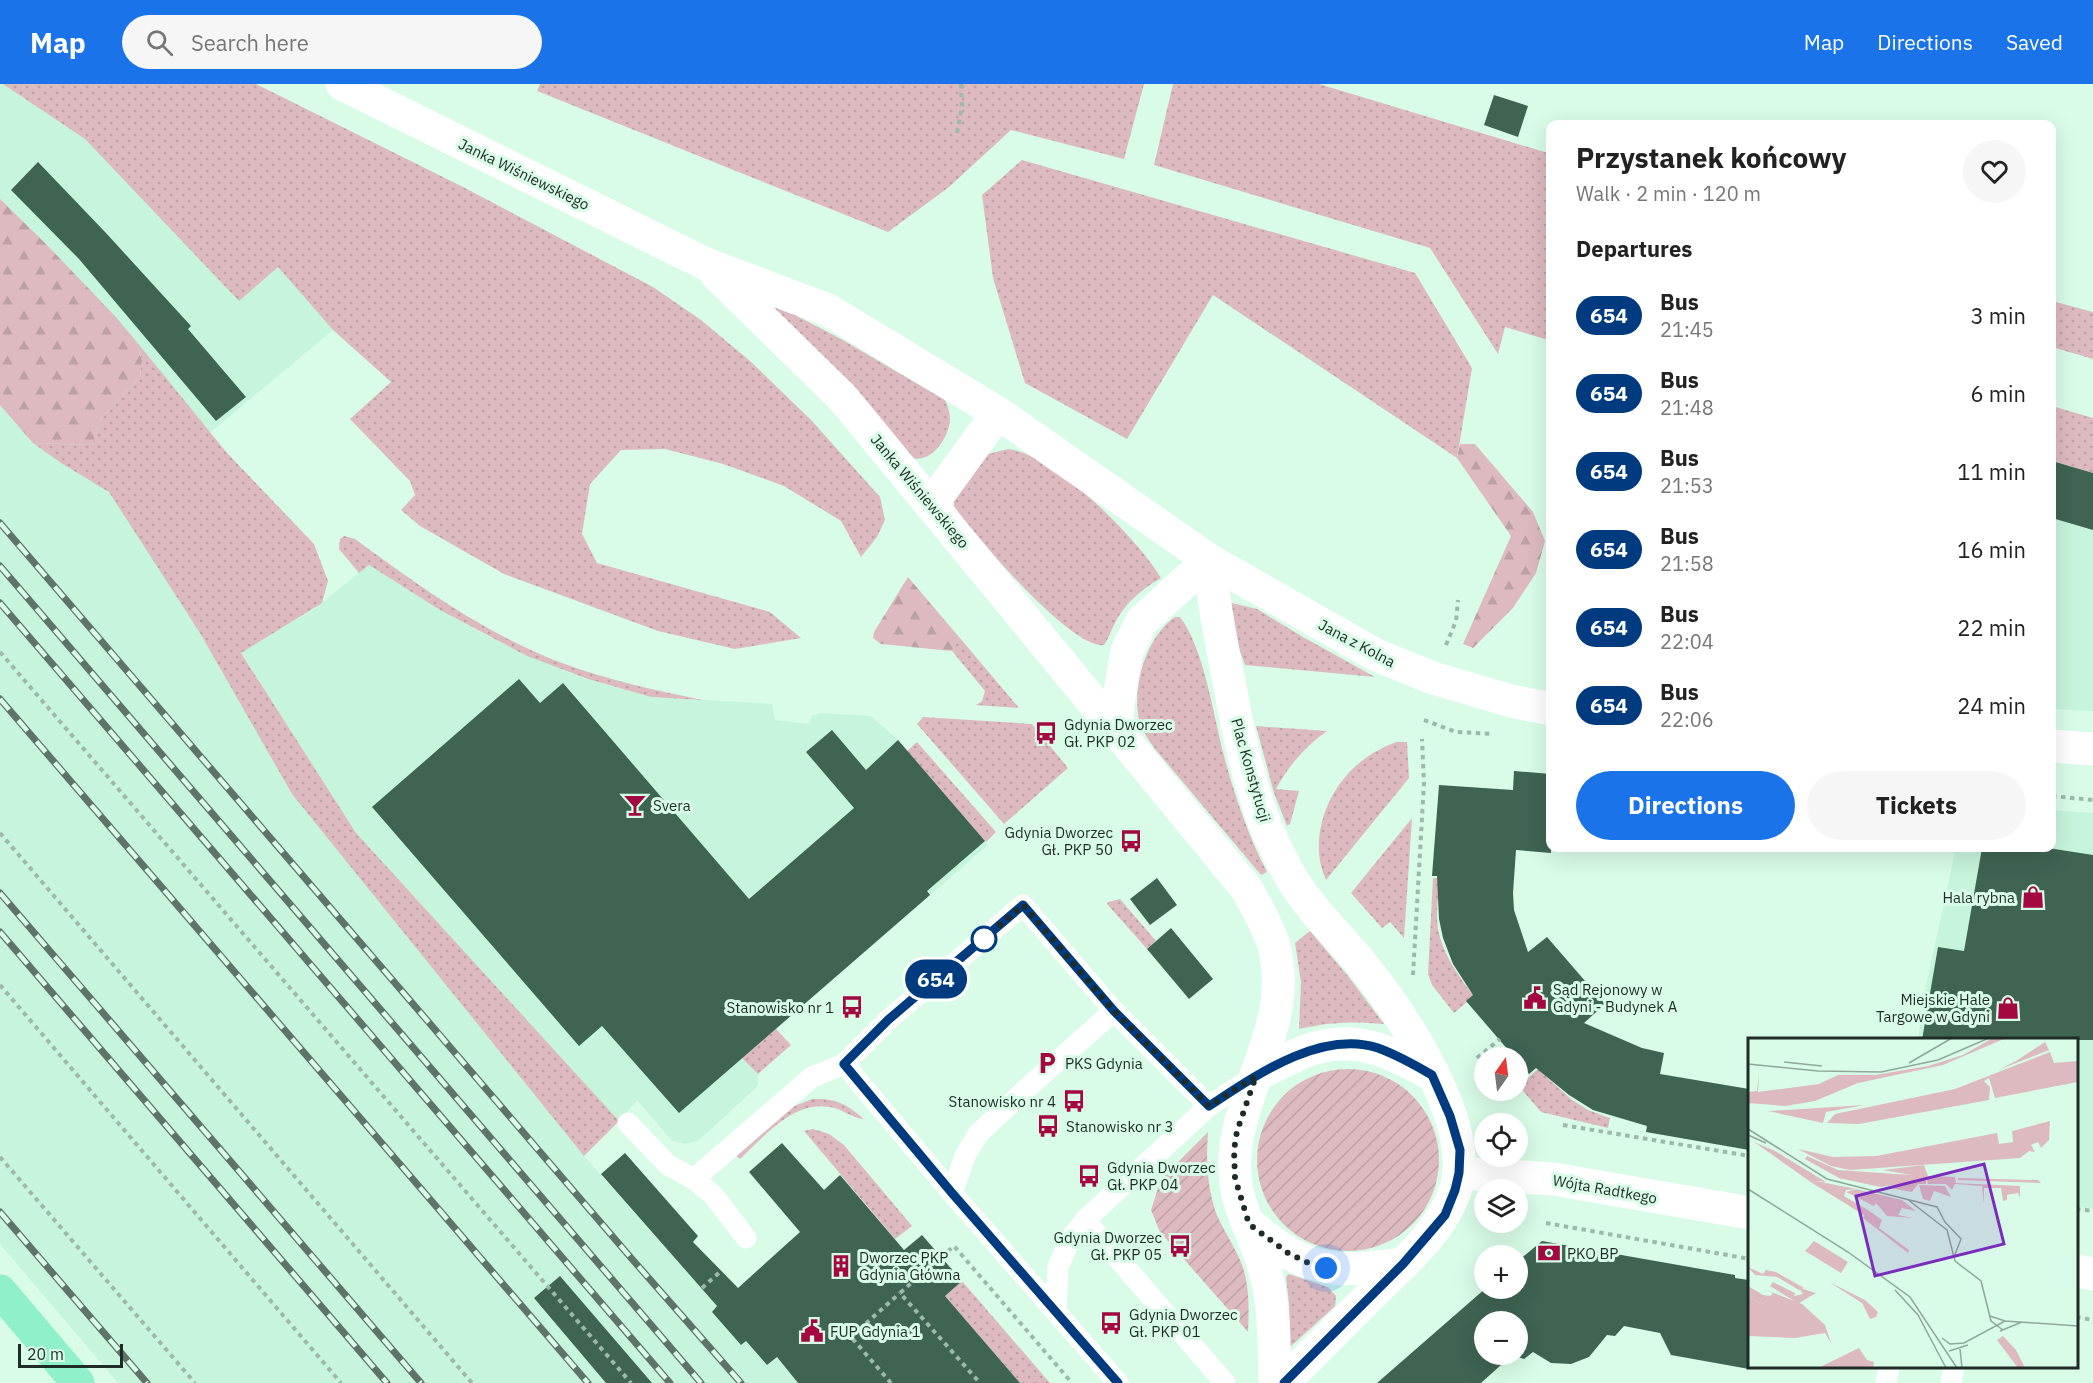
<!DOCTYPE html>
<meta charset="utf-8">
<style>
body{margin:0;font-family:"IBM Plex Sans",sans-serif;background:#f6f6f6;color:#222;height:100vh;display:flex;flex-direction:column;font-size:22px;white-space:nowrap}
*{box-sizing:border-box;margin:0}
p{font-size:20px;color:#767676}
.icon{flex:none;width:33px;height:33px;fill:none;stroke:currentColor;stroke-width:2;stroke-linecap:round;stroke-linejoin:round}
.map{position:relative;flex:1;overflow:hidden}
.side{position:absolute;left:1546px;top:36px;width:510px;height:732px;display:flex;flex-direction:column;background:#fff;border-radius:12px;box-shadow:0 6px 24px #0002}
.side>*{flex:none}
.badge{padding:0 12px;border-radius:20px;font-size:21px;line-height:39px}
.needle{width:39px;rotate:14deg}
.tools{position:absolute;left:1474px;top:963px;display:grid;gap:12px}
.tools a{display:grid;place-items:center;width:54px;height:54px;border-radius:50%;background:#fff;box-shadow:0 6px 24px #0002;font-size:30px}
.scale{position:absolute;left:18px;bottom:15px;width:105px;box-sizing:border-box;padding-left:6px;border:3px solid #1e2c25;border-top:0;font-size:16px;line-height:21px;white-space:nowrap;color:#1e2c25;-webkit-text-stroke:4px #d8fce8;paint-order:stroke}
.you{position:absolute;width:30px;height:30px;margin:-15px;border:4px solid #fff;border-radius:50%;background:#1a73e8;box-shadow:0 0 0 9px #1a73e833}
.map>.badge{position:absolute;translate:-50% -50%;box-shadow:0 0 0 3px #fff}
h2{padding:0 30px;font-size:22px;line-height:54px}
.round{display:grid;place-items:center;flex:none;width:63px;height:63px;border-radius:32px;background:#f6f6f6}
.overview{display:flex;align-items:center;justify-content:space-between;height:102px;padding:0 30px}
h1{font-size:28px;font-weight:700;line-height:45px}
.primary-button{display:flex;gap:12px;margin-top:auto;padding:12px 30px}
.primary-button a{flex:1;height:69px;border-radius:36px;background:#1a73e8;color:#fff;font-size:24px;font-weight:700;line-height:69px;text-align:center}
.primary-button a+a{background:#f6f6f6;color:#222}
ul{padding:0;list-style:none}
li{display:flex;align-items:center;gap:18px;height:78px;padding:0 30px}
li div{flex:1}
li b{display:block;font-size:22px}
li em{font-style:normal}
li .badge{min-width:66px;font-weight:700;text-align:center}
header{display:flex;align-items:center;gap:36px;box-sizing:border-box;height:84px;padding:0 30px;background:#1a73e8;color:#fff}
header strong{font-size:28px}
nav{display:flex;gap:33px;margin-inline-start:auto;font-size:21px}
.search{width:420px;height:54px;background:#f6f6f6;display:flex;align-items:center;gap:15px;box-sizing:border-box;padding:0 21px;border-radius:33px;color:#767676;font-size:22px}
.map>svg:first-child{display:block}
</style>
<header>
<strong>Map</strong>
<div class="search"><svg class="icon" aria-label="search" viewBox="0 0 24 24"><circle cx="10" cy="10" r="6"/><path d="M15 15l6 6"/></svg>Search here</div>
<nav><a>Map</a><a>Directions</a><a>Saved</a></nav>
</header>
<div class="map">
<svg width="2093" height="1299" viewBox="0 0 2093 1299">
<defs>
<pattern id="grass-dots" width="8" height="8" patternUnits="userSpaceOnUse" patternTransform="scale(1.5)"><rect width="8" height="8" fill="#ddbabf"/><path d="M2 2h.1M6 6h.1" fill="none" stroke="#bda0a4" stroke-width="1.8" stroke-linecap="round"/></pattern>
<pattern id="forest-firs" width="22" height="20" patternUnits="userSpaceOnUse" patternTransform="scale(1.5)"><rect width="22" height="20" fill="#ddbabf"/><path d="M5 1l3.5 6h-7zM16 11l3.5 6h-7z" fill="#bda0a4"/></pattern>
<pattern id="garden-furrows" width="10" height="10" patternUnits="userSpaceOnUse" patternTransform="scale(1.5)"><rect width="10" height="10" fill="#ddbabf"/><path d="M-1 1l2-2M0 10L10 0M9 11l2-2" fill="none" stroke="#bda0a4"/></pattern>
</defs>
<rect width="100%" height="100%" fill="#d8fce8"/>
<path fill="#c7f4dc" d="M0 0H142L162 14 333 246 126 419 344 731 241 568 314 525 369 481 440 526 478 547 527 572 586 595 651 613 772 620 775 636 809 640 812 632 819 629 871 632 898 656 988 761 742 974 758 990V1002L699 1056 686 1060 672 1057 637 1016 619 1037 584 1072 717 1222 712 1228 741 1261 745 1257 767 1281 777 1273 798 1299H118L0 1160Z
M2052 377 2093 389V627L2052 625Z
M2052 726 2093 729V1125L2077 1122 2076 956H1918L1924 911 1956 764H2052Z"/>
<path fill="url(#grass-dots)" d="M3 0H256L463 103 653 203 701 236 750 277 812 337 880 413 885 436 877 453 861 473 841 437 784 402 723 380 665 365 621 366 590 400 582 450 597 479 770 528 801 554 735 565 658 547 504 490 420 442 401 426 415 411 410 397 350 335 391 298 333 246 278 183 239 217 85 55Z
M540 0H1144L1124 75 1011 46 949 103 888 148 537 7Z
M1173 0H1319L1551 70V248L1548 256 1505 243 1498 270 1430 164 1154 81Z
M1022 76 1415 189 1472 284 1457 374 1213 211 1127 355 1025 299 993 194 982 111Z
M755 210 841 255 945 316C948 323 950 329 950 336 949 353 932 379 913 374Z
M2052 217 2093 228V275L2052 263Z
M136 257 227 369 314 460 328 497 322 519 241 569 356 749 619 1037 584 1072 292 710 200 549 109 408 61 379 33 359 92 361 102 333 140 294 142 276Z
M2052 322 2093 334V389L2052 377Z
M1008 365C1054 370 1138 455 1161 494 1142 505 1125 519 1115 539 1111 546 1109 554 1104 561 1072 566 973 450 954 422V417L988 370Z
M344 452 355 455C419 502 487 551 562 579 607 596 655 606 703 616L651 613 588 595 527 572 440 526 369 481 359 489 339 465 340 455Z
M1232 519 1257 525 1303 553 1375 593 1245 581 1223 520Z
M1175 533H1180C1204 564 1214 634 1224 672 1235 713 1248 751 1267 788L1261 791 1155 665C1149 656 1142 647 1139 636 1132 602 1146 553 1175 533Z
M959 553 1019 624 976 621 982 617 985 607 952 567Z
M923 633 1032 640 1068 684 1004 740 917 640Z
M1256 642 1327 647C1305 663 1289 681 1276 705L1299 707 1290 740 1287 742 1274 709Z
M917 658 996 748 986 758 907 667Z
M1396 658H1407L1409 694 1326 796C1307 755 1328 702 1363 676 1373 668 1384 663 1396 658Z
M1412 734 1404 854 1390 838 1382 844 1351 809Z
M1433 794H1440C1439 806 1437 819 1437 832 1437 862 1456 889 1474 912L1454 929 1432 901 1428 890Z
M1120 815 1156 857 1147 865 1107 820 1108 818Z
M1310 847 1348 892 1384 940C1354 937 1328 938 1299 945L1301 898 1295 859Z
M776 945 791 961 758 990 742 974Z
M1538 985 1571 1015 1588 1026 1610 1034 1608 1044 1541 1028 1519 1002Z
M812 1015C837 1014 846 1020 864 1035 851 1034 843 1025 830 1023 793 1016 764 1053 740 1075L735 1071 792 1023Z
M813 1045 829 1050 844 1061 912 1142 895 1155 804 1047Z
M1289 1190 1328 1203 1336 1212 1335 1222 1332 1225 1290 1263 1289 1220 1286 1193Z
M962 1197 1050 1299H1020L945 1212Z"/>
<path fill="url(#forest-firs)" d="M0 115 46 160 114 231 136 257 142 276 140 294 102 333 92 361 33 359 0 321Z
M1460 360H1475L1533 428 1545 457 1536 489 1513 524 1473 564 1463 560 1511 452 1457 374Z
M908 493 959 553 952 567 881 560 873 554 874 548Z"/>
<path fill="url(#garden-furrows)" d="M1257 1076a91 91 0 1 1 182 0a91 91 0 1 1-182 0Z
M1208 1048C1206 1075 1207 1100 1215 1126 1221 1143 1233 1159 1240 1176 1250 1199 1249 1224 1248 1248L1160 1148 1151 1126 1161 1095Z"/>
<path fill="#3f6452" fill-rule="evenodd" d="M1494 11 1528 22 1518 53 1484 41Z
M38 78 106 149 191 242 188 245 246 313 216 337 79 175 11 106Z
M2052 377 2093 389V446L2052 434Z
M519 595 540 619 563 599 749 815 854 724 806 668 832 646 866 686 898 656 985 757 927 807 930 811 679 1029 602 942 579 962 372 723Z
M1514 687 1551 690V769L1516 766 1513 809 1514 826 1528 868 1547 853 1605 920 1584 939 1642 964 1664 969 1660 990 1749 1005V1066L1646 1048 1647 1042 1593 1026 1569 1011 1536 984 1529 990 1518 977V974H1515L1466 917 1473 911 1453 880 1443 854 1439 835 1437 792H1432L1439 701 1513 706Z
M1982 764H2048L2093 771V956H1922L1938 863 1964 867Z
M1157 794 1177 821 1150 841 1130 815Z
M1171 844 1213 895 1189 915 1147 865Z
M782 1059 824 1106 840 1091 904 1166 922 1151 962 1197 945 1212 1020 1299H798L777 1273 767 1281 746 1257 741 1261 712 1228 717 1222 601 1090 625 1069 698 1152 693 1158 738 1204 800 1148 749 1088Z
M1542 1157 1735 1191V1194L1749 1196V1285L1671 1271 1660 1249 1624 1242 1615 1252 1607 1251 1589 1273 1571 1280 1551 1279 1533 1268 1524 1275 1512 1271 1481 1299H1377L1486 1204H1518V1177ZM1485 1238H1518V1270H1485Z
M560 1192 652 1299H606L534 1214Z"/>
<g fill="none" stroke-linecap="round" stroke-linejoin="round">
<path stroke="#9cb9a9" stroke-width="4" stroke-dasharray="4.5 4.5" stroke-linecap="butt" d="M957 49 962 22 961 0
M1446 561 1456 537 1458 516
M0 568 631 1299
M1424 636 1456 648 1493 650
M2052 712 2093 716
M0 749 472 1299
M1413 891 1424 699 1422 655
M0 901 341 1299
M1477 974 1500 955
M1563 1041 1750 1072
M0 1073 195 1299
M2076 1125 2093 1127
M1546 1139 1750 1175
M941 1173 954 1162 1072 1299
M924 1188 900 1209 980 1299
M702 1204 721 1187
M2076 1233 2093 1236
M891 1299 851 1253 900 1209"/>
<path stroke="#fff" stroke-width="21" d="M844 980 952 1109 1118 1299
M628 1039 668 1081 694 1095 714 1112 746 1154
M694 1095 812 993 844 980 888 936 1023 821 1114 927 1209 1022
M952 1109 965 1072 978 1050 1034 998 1114 927
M1085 1136 1225 1299
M1056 1227 1058 1183 1070 1155 1085 1136 1209 1022 1256 991
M1886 1299 1889 1282
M1951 1299 1954 1282"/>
<path stroke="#fff" stroke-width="33" d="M1117 648 1118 619 1127 567 1142 537 1209 476 1376 571 1433 594 1511 617 1551 625
M2052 662 2093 665
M1256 991C1274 983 1300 967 1319 963 1363 952 1395 971 1433 991
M1459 1089 1553 1095 1750 1129
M1249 1140C1262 1150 1276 1162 1290 1170 1329 1191 1361 1185 1403 1180
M2076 1187 2093 1190"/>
<path stroke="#fff" stroke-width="33" d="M342 0 706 180 828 226 998 329 1209 476C1214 521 1222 564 1231 608 1239 654 1249 699 1266 743 1274 761 1283 781 1294 798 1313 829 1342 855 1364 883 1404 933 1477 1041 1455 1107 1440 1150 1400 1182 1368 1214 1340 1242 1311 1270 1284 1299
M716 190 842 313 1246 804C1256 822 1268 842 1274 862 1288 915 1266 962 1249 1011 1240 1038 1233 1062 1235 1091 1237 1125 1258 1157 1266 1190 1275 1225 1274 1263 1275 1299
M931 421 998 329"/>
<path stroke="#90f0c9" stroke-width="33" d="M0 1207 78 1299"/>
<g stroke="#5f7469" stroke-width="7">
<path id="rail" d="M0 439 632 1175 741 1299
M0 482 701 1299
M0 519 670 1299
M0 615 588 1299
M0 809 421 1299
M0 848 387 1299
M0 1128 147 1299"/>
</g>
<use href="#rail" stroke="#d8fce8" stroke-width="4.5" stroke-dasharray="14" stroke-linecap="butt"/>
</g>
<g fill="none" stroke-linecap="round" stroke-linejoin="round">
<g stroke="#fff" stroke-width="14">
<path id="line" d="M1118 1299 952 1109 844 980 888 936 1023 821 1114 927 1209 1022C1255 992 1321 945 1378 964 1397 971 1415 981 1432 991L1450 1032 1460 1066 1459 1089 1455 1106 1445 1131 1403 1180 1284 1299"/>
</g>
<use href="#line" stroke="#003b80" stroke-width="9"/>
<path stroke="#1e2c25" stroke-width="6" stroke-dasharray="0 10.8" d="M984 855 1023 821 1114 927 1209 1022 1256 992 1237 1047 1234 1066 1235 1094 1249 1140 1288 1169 1306 1178 1326 1184"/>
</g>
<defs>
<g id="bus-bare" transform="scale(1.8)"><path d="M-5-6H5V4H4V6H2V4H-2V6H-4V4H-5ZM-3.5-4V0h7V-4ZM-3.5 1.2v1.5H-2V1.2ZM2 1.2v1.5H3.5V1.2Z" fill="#a30841" stroke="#d8fce8" stroke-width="2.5" paint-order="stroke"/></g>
<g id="bar-bare" transform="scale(1.8)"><path d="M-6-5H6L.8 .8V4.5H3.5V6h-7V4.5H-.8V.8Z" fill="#a30841" stroke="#d8fce8" stroke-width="2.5" paint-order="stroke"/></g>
<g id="shop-bare" transform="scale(1.8)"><path d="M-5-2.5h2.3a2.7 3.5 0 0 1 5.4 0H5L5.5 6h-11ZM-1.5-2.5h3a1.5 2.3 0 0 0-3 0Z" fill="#a30841" stroke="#d8fce8" stroke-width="2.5" paint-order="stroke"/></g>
<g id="civic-bare" transform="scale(1.8)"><path d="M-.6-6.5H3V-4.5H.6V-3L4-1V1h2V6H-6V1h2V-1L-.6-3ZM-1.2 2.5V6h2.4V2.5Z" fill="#a30841" stroke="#d8fce8" stroke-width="2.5" paint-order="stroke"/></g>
<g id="parking-bare" transform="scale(1.8)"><path d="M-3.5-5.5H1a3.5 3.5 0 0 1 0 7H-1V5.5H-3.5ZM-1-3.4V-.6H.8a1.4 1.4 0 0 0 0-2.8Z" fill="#a30841" stroke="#d8fce8" stroke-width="2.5" paint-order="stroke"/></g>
<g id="bank-bare" transform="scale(1.8)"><path d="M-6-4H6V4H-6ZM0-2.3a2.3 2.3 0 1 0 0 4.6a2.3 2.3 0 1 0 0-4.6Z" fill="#a30841" stroke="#d8fce8" stroke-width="2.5" paint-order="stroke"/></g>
<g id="building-bare" transform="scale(1.8)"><path d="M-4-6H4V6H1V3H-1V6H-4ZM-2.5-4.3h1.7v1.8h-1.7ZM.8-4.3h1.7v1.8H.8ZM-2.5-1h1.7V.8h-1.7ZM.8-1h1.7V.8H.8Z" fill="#a30841" stroke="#d8fce8" stroke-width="2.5" paint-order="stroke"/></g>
</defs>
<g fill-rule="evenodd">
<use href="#bus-bare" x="1046" y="649"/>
<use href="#bar-bare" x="635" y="721"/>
<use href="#bus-bare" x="1131" y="757"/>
<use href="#shop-bare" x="2033" y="813"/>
<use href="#civic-bare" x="1535" y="914"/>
<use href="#bus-bare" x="852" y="923"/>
<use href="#shop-bare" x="2008" y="924"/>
<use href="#parking-bare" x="1047" y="979"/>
<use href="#bus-bare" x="1074" y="1017"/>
<use href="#bus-bare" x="1048" y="1042"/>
<use href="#bus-bare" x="1089" y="1092"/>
<use href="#bus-bare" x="1180" y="1162"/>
<use href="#bank-bare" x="1549" y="1169"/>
<use href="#building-bare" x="841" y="1182"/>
<use href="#bus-bare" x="1111" y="1239"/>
<use href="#civic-bare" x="812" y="1247"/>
</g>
<circle fill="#fff" stroke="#003b80" stroke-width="3" cx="984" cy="855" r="12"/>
<g text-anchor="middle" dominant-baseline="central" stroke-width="6" stroke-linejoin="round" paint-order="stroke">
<g font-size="15" fill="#1e2c25" stroke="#d8fce8">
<text transform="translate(524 90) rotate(26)">Janka Wiśniewskiego</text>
<text transform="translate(920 407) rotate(50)">Janka Wiśniewskiego</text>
<text transform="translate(1357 559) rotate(28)">Jana z Kolna</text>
<text transform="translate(1251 686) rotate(74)">Plac Konstytucji</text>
<text transform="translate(1605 1105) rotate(10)">Wójta Radtkego</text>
</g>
<g font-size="15" fill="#1e2c25" stroke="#d8fce8" text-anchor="start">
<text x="1064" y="640">Gdynia Dworzec<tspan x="1064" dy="17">Gł. PKP 02</tspan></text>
<text x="653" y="721">Svera</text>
<text x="1113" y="748" text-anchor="end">Gdynia Dworzec<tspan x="1113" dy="17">Gł. PKP 50</tspan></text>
<text x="2015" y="813" text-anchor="end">Hala rybna</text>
<text x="1553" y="905">Sąd Rejonowy w<tspan x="1553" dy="17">Gdyni - Budynek A</tspan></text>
<text x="1990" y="915" text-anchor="end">Miejskie Hale<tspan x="1990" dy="17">Targowe w Gdyni</tspan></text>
<text x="834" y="923" text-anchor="end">Stanowisko nr 1</text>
<text x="1065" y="979">PKS Gdynia</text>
<text x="1056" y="1017" text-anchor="end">Stanowisko nr 4</text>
<text x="1066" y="1042">Stanowisko nr 3</text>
<text x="1107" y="1083">Gdynia Dworzec<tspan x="1107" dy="17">Gł. PKP 04</tspan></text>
<text x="1162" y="1153" text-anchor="end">Gdynia Dworzec<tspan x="1162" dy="17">Gł. PKP 05</tspan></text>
<text x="1567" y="1169">PKO BP</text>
<text x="859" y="1173">Dworzec PKP<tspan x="859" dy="17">Gdynia Główna</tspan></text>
<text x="1129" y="1230">Gdynia Dworzec<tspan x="1129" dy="17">Gł. PKP 01</tspan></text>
<text x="830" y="1247">FUP Gdynia 1</text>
</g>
</g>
<g transform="translate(1748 954)">
<rect width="330" height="330" fill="#d8fce8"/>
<path d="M245 0H258L195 27 110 45 67 63 37 68 0 65V54L9 53 11 35 10 54 71 46 90 37H127L180 28 215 17ZM297 4 301 12 250 32 268 23ZM302 14 306 25 330 23V44L247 60 241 40 236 43 242 49 241 62 111 86 79 85 87 76 207 51ZM117 67 78 74 75 85 20 73ZM6 104 27 113 78 144 68 143 67 147ZM176 127 180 138 207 139 208 145 272 148V160L270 155 259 157V162L255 163 253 150H236V167L234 148 207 146 204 152 198 146H180L178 138V146H170L164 154 141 150 164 144 163 137 135 132ZM210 140 290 142 293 145 210 142ZM171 147 197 148 203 159 186 153 182 163 175 161ZM108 151 154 162 168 173 154 170 150 177 165 180 139 178 128 165 126 168 98 154ZM120 172 134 182 131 190 161 212 160 215 115 180ZM27 241 25 244 47 255 46 258 55 256 51 250 68 255 48 267 19 252 48 264 22 248ZM0 248 15 257 23 258 15 266 0 259Z" fill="#ddbabf"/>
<path d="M302 83 301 102 293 110 290 104 283 107 287 114 281 113 272 120V91ZM68 143 108 151 98 152 96 158 120 172 119 179 66 146ZM66 203 100 224 93 235 57 213ZM0 229 15 236 18 232 28 234 56 250 51 252 29 239 7 237ZM81 244 117 262 130 274 128 279 122 281 114 265ZM25 255 54 266 77 287 83 305 77 295 47 300 0 298V259L15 266ZM111 310 119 322 126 324 125 330H70Z" fill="#ddbabf"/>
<path d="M255 298 268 312 277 330H270L249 302Z" fill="#ddbabf"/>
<path d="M272 91V120L102 132 83 128 50 111 85 119 128 118 249 95 251 106 265 104 264 93ZM59 118 90 132 163 137 165 144 132 149 91 140 57 121Z" fill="#ddbabf"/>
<path fill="none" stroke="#8ea99a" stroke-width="1.5" d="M36 24 74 28M161 25 204 0M0 26 70 33 133 34 190 22 241 0M0 91 79 141 189 169 197 184 213 201 206 219M0 97 18 105M0 151 100 214 162 259 209 330M159 161 199 192 207 223 233 243 243 283 255 292M147 252 170 277 198 330M242 278 257 283 330 288M252 293 274 284M194 300 202 306 216 305 257 283M212 311 214 330M201 313 220 307"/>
<path fill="#7b2cbf" fill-opacity="0.15" stroke="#7b2cbf" stroke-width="3" d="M236 126 256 206 127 238 108 158Z"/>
<rect width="330" height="330" fill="none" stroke="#1e2c25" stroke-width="3"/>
</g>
</svg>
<div class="tools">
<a><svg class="needle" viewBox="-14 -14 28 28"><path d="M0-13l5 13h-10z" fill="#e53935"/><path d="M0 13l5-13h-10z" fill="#767676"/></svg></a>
<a><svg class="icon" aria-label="locate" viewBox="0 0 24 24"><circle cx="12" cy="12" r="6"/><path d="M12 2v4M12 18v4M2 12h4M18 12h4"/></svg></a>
<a><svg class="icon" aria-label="layers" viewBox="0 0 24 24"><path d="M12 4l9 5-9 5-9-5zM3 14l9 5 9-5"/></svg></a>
<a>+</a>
<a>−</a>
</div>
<div class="scale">20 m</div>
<div class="you" style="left:1326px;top:1184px"></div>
<b class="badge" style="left:936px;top:895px;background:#003b80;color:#fff">654</b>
<section class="side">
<div class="overview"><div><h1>Przystanek końcowy</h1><p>Walk · 2 min · 120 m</p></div><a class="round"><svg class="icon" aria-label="heart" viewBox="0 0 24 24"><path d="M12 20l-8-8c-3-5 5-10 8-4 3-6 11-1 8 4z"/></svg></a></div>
<h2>Departures</h2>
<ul>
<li><span class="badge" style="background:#003b80;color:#fff">654</span><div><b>Bus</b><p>21:45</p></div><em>3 min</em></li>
<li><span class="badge" style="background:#003b80;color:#fff">654</span><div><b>Bus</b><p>21:48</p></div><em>6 min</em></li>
<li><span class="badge" style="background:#003b80;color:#fff">654</span><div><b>Bus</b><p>21:53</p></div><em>11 min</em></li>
<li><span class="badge" style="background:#003b80;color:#fff">654</span><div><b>Bus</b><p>21:58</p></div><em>16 min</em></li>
<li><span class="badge" style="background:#003b80;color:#fff">654</span><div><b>Bus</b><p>22:04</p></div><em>22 min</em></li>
<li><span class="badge" style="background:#003b80;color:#fff">654</span><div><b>Bus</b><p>22:06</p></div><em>24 min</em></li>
</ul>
<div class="primary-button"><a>Directions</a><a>Tickets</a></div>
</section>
</div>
